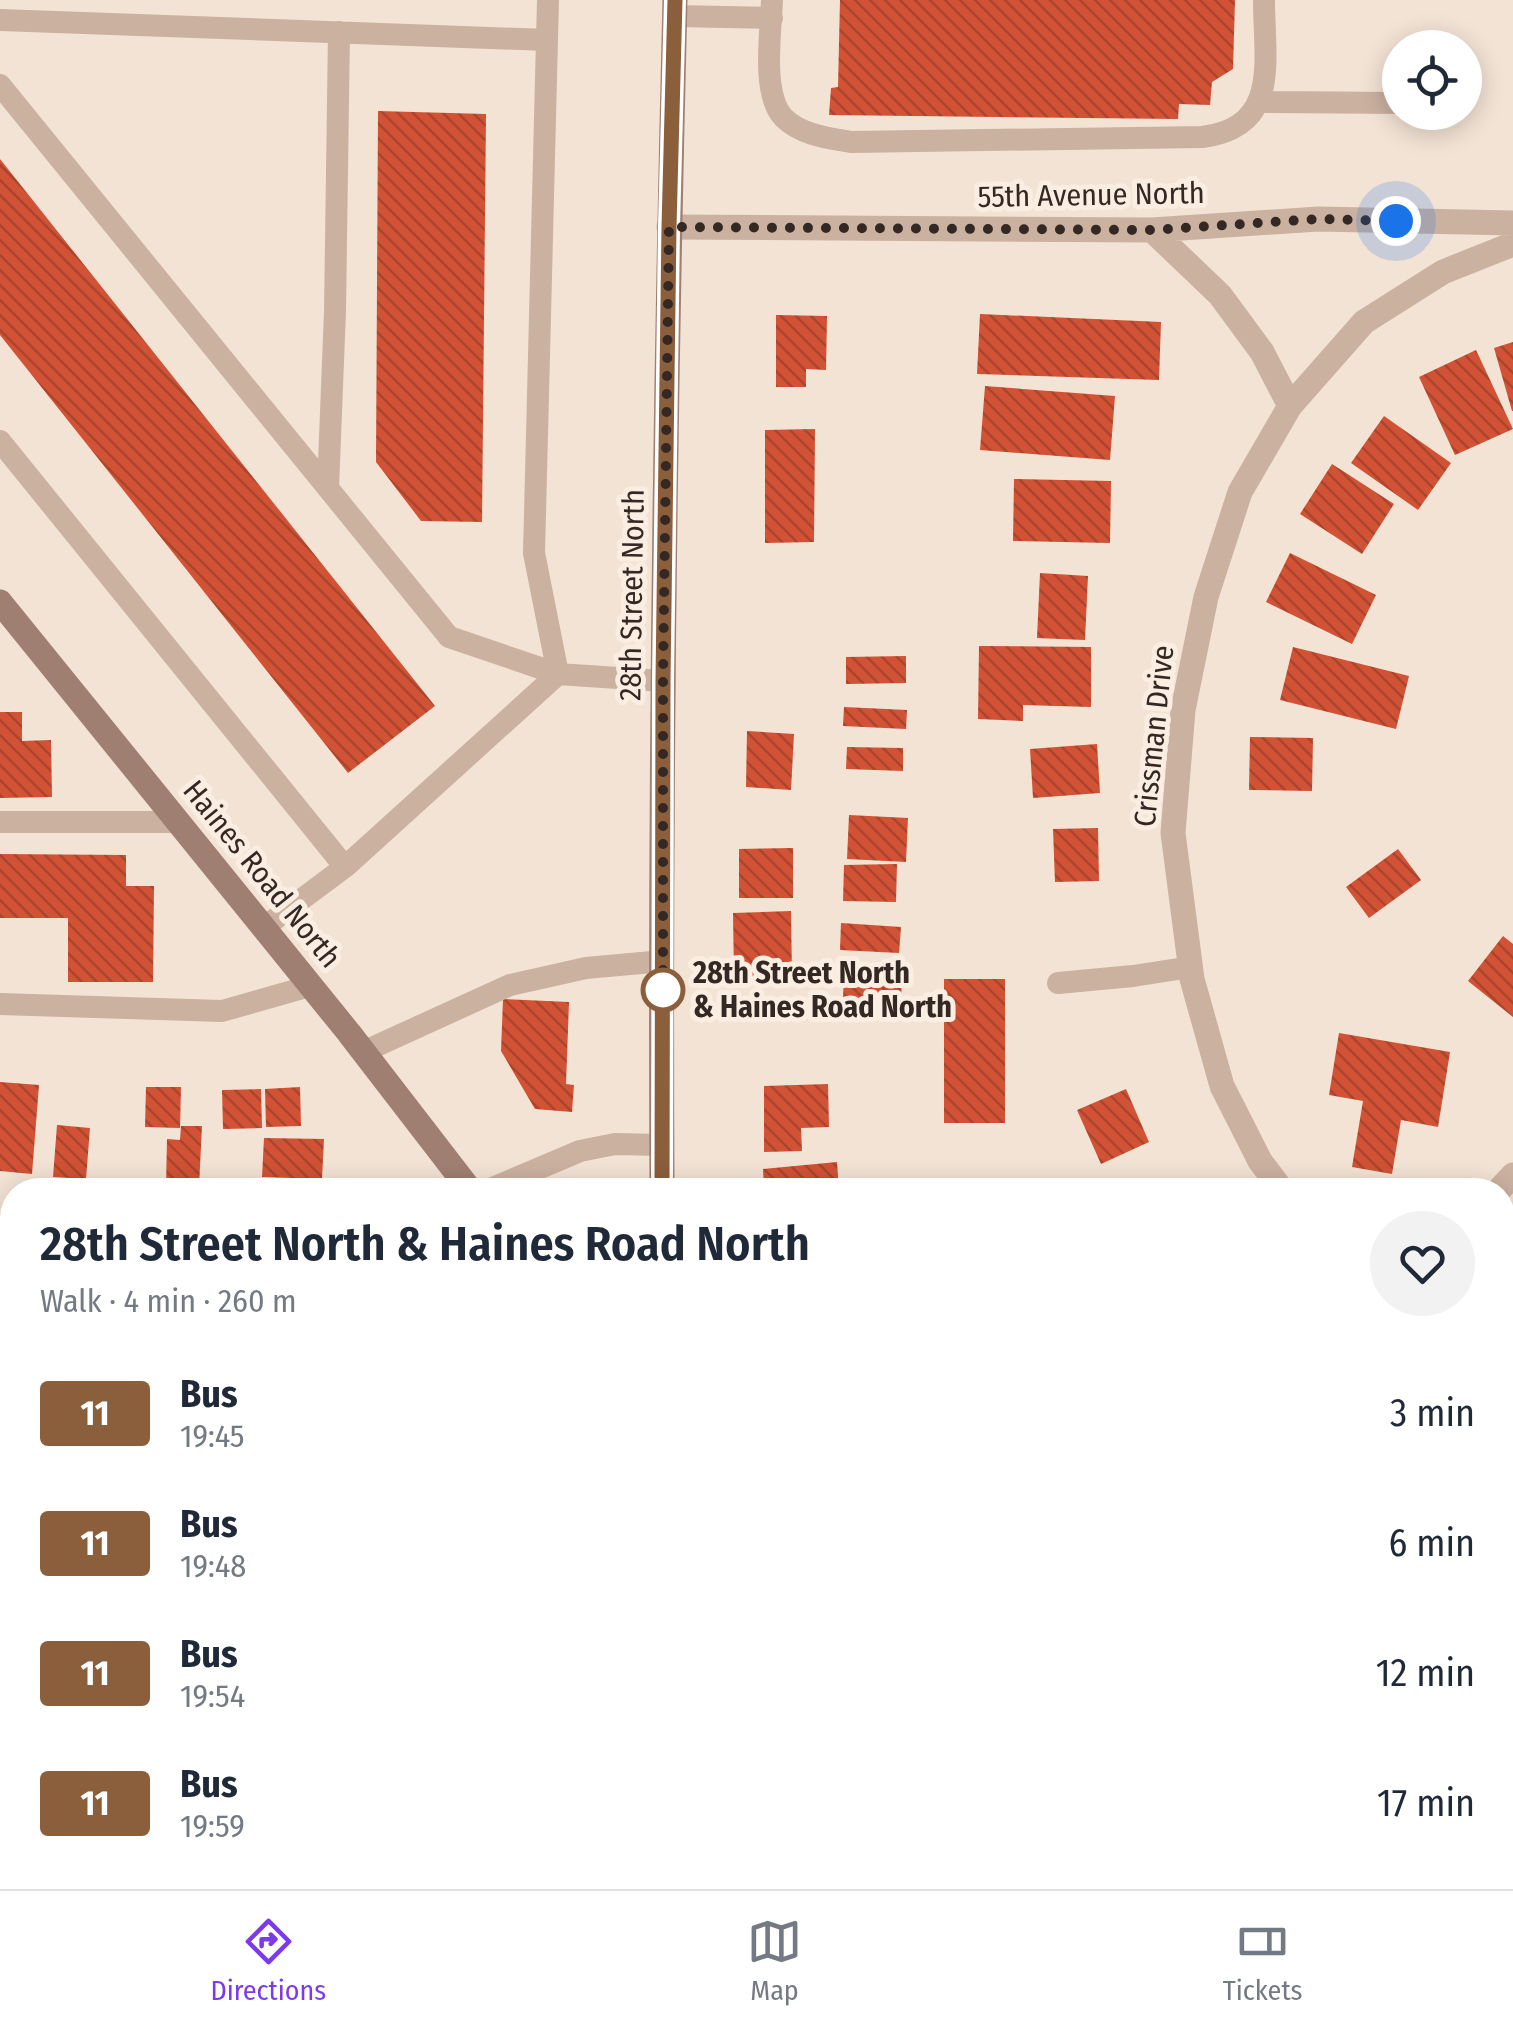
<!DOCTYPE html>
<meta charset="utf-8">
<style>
body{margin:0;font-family:"Fira Sans Condensed",sans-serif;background:#f2f2f3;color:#1f2937;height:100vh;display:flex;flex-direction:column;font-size:38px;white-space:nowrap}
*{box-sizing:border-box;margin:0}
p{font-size:32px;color:#747a83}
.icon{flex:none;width:55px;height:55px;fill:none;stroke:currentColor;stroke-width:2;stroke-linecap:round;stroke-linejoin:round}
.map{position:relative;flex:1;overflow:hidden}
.details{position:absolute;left:0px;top:1178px;width:1515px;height:712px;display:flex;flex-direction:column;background:#fff;border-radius:40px 40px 0 0;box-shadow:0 5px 25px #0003}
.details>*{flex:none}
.badge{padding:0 20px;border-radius:8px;font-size:35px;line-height:65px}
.buttons{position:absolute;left:1382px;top:30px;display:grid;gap:20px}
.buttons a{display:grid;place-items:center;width:100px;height:100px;border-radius:50%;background:#fff;box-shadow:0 5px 25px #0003;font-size:50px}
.you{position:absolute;width:50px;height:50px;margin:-25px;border:8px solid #fff;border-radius:50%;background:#1a73e8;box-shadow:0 0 0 15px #1a73e833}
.map>.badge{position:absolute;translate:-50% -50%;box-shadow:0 0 0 5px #fff}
.round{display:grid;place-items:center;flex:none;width:105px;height:105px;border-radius:52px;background:#f2f2f3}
.head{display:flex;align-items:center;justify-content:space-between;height:170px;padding:0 40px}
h1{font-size:48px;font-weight:600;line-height:75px}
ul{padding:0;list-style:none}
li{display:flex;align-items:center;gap:30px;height:130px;padding:0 40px}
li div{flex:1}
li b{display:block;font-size:38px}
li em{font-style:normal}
li .badge{min-width:110px;font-weight:700;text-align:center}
.dock{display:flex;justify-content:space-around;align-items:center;height:140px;border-top:2px solid #e0e1e3;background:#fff;font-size:28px;color:#747a83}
.dock a{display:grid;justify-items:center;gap:5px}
.dock .on{color:#7c3aed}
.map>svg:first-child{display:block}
</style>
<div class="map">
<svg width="1513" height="1889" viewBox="0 0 1513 1889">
<defs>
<pattern id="building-back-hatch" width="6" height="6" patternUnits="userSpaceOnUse" patternTransform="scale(2.5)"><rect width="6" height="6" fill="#d15234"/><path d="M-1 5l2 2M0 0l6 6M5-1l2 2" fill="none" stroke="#aa442c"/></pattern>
</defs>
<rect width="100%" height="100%" fill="#f3e3d5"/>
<path fill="url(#building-back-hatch)" d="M840 0H1235L1233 69 1212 82 1210 105 1179 104 1178 119 829 115 831 88 838 87Z
M378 111 486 114 482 522 421 521 376 462Z
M0 159 435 706 348 773 0 335Z
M980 314 1161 322 1159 380 977 374Z
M776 315 827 316 826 370 806 369V387H776Z
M1513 342V411H1512L1494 348Z
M1476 350 1513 429 1455 455 1419 377Z
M985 386 1115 396 1110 460 980 450Z
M1384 416 1451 463 1418 510 1351 463Z
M815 429 814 542 765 543V430Z
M1332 464 1394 504 1362 554 1300 514Z
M1014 479 1111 481 1110 543 1013 541Z
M1290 553 1376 595 1352 644 1266 602Z
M1040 573 1088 576 1085 640 1037 638Z
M979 646 1091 647V707L1023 705V721L978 719Z
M1293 647 1409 676 1396 729 1280 700Z
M906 656V683L846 684V657Z
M844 707 907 710 906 729 843 726Z
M0 712H22V741L51 740 52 797 0 798Z
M747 731 794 734 791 790 746 787Z
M1250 737 1313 738 1312 791 1249 790Z
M1097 744 1100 793 1033 798 1030 749Z
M847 747 903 748V771L846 769Z
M849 815 908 818 906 862 847 859Z
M1098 828 1099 881 1055 882 1053 829Z
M793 848V898H739V849Z
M1398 849 1421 880 1369 918 1346 887Z
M0 854 126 855V886H154L153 982H68V918H0Z
M897 864 896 902 843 901 844 865Z
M791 911 792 978 734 979 733 913Z
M841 923 901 927 899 953 840 950Z
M1503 936 1513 944V1017L1468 981Z
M844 975 902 977 901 1001 843 998Z
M944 979H1005V1123H944Z
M503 999 569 1002 566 1084 574 1085 572 1112 535 1109 501 1051Z
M1339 1033 1450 1052 1438 1127 1401 1120 1392 1174 1352 1167 1363 1101 1329 1095Z
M0 1082 39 1085 32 1174 0 1171Z
M828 1084 829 1127 801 1128 802 1151 764 1152V1086Z
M146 1087H181L180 1128 145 1127Z
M300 1087 301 1126 266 1127 265 1089Z
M261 1089 262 1128 223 1129 222 1090Z
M1126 1089 1149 1142 1101 1164 1077 1110Z
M57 1125 90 1128 86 1179 53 1177Z
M181 1126H202L199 1187H166L167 1139 180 1140Z
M264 1138 324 1139 322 1179 262 1177Z
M837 1162 839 1190H764L763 1169Z
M0 1259 10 1260 2 1320H0Z
M0 1412H12V1477L0 1476Z
M3 1506H12V1570H4Z
M12 1675V1712L0 1687V1681Z
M0 1823 12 1824V1878H34L33 1889H0Z
M69 1878H96V1889H68Z
M118 1878H158V1889H117Z
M189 1878H215L214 1889H188Z
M344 1878H413V1889H344Z
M428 1878H494V1889H428Z
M530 1878H590V1889H530Z
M1432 1878H1481V1884H1432Z
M229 1879 288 1880V1889H228Z"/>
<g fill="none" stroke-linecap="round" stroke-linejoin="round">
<path stroke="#cbb1a0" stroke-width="22" d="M772 0C771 31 761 95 784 118 801 135 829 138 851 142L1202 137C1281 127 1264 61 1264 0
M675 16 772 18
M0 20 547 40
M0 85 449 637 558 674 534 553 548 0
M1259 102 1400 103
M0 441 345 867 558 674 663 681
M328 488 335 311 339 32
M0 822H178
M263 928 345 867
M1058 983 1133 976 1191 967
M0 1004 222 1011 310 986
M363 1052 510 985 586 968 663 961
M488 1190 580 1151 615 1144 662 1145"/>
<path stroke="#cbb1a0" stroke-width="25" d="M669 227 1152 230 1318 219 1513 223
M1152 230 1220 295 1262 352 1290 406
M1282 1190 1260 1161 1222 1086 1192 979 1173 833 1183 710 1206 597 1240 492 1290 406 1364 322 1443 272 1513 244
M1499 1190 1513 1175
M1502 1371 1513 1375"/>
<path stroke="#9f7f71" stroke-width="25" d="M0 602 349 1033 470 1190
M662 1190C660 793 665 396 675 0
M1027 1878 1036 1889
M652 1889V1878"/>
</g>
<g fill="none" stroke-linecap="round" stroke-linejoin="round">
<g stroke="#fff" stroke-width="22">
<path id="line" d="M662 1190 663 681 669 227 675 0"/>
</g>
<use href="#line" stroke="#8b5e3c" stroke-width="15"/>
<path stroke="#342824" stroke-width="10" stroke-dasharray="0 18" d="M663 990V998V681L669 227 1152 230 1318 219 1396 221"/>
</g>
<circle fill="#fff" stroke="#8b5e3c" stroke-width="5" cx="663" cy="990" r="20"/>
<g text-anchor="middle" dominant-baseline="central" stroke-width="10" stroke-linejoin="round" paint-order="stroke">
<g font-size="30" fill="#342824" stroke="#faede1">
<text transform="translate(1091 195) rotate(-1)">55th Avenue North</text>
<text transform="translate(632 595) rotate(-89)">28th Street North</text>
<text transform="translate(1154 736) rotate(-84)">Crissman Drive</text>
<text transform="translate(262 874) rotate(51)">Haines Road North</text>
</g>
<g font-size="30" font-weight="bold" fill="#342824" stroke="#faede1" text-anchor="start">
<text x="693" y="973">28th Street North<tspan x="693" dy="34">&amp; Haines Road North</tspan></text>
</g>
</g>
</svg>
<div class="buttons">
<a><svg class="icon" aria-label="locate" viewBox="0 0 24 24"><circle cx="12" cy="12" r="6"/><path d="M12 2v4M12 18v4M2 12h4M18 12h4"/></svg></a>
</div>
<div class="you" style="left:1396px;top:221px"></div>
<section class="details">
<div class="head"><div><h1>28th Street North &amp; Haines Road North</h1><p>Walk · 4 min · 260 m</p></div><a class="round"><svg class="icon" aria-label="heart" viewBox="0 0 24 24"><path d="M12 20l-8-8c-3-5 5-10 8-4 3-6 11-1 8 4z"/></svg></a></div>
<ul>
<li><span class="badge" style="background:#8b5e3c;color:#fff">11</span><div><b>Bus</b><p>19:45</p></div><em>3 min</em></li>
<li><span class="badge" style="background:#8b5e3c;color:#fff">11</span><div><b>Bus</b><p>19:48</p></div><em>6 min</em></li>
<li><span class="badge" style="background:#8b5e3c;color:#fff">11</span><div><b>Bus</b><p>19:54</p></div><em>12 min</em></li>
<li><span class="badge" style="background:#8b5e3c;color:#fff">11</span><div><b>Bus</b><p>19:59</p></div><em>17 min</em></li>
</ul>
</section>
</div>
<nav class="dock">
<a class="on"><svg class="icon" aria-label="directions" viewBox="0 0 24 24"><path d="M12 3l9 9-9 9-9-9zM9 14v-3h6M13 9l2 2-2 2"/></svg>Directions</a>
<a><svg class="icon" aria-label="map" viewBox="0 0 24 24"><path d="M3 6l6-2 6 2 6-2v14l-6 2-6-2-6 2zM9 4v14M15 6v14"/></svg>Map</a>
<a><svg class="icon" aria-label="tickets" viewBox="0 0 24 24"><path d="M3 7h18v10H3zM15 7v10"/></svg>Tickets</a>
</nav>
